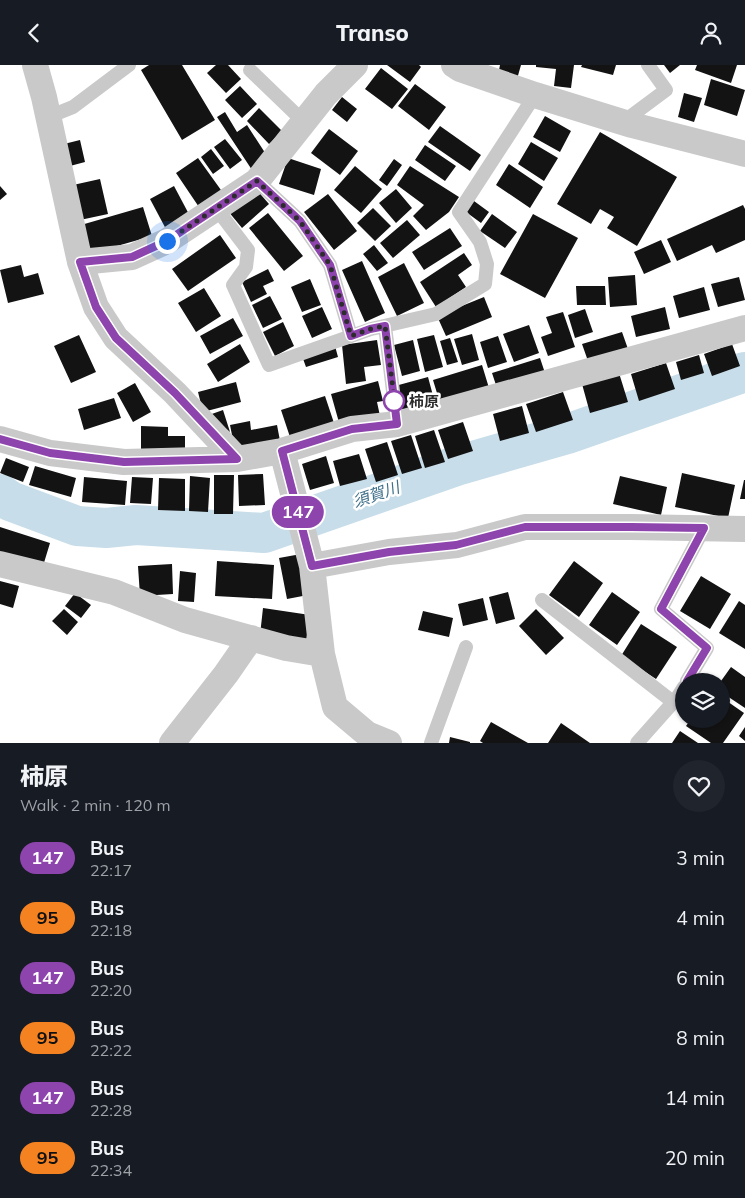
<!DOCTYPE html>
<meta charset="utf-8">
<style>
body{margin:0;font-family:Mulish,"Noto Sans JP",sans-serif;background:#20242c;color:#f1f3f6;height:100vh;display:flex;flex-direction:column;font-size:19px;white-space:nowrap}
*{box-sizing:border-box;margin:0}
p{font-size:16px;color:#9ea1a6}
.icon{flex:none;width:28px;height:28px;fill:none;stroke:currentColor;stroke-width:2;stroke-linecap:round;stroke-linejoin:round}
.map{position:relative;height:678px;overflow:hidden}
.drawer{display:flex;flex-direction:column;background:#171b24;flex:1}
.drawer>*{flex:none}
.badge{padding:0 10px;border-radius:16px;font-size:18px;line-height:32px}
.controls{position:absolute;left:675px;top:608px;display:grid;gap:10px}
.controls a{display:grid;place-items:center;width:55px;height:55px;border-radius:50%;background:#171b24;box-shadow:0 1px 4px #0004;font-size:25px}
.you{position:absolute;width:25px;height:25px;margin:-12px;border:4px solid #fff;border-radius:50%;background:#1a73e8;box-shadow:0 0 0 8px #1a73e833}
.map>.badge{position:absolute;translate:-50% -50%;box-shadow:0 0 0 2px #fff}
.round{display:grid;place-items:center;flex:none;width:52px;height:52px;border-radius:26px;background:#20242c}
.summary{display:flex;align-items:center;justify-content:space-between;height:85px;padding:0 20px}
h1{font-size:24px;font-weight:800;line-height:38px}
ul{padding:0;list-style:none}
li{display:flex;align-items:center;gap:15px;height:60px;padding:0 20px}
li div{flex:1}
li b{display:block;font-size:19px}
li em{font-style:normal}
li .badge{min-width:55px;font-weight:700;text-align:center}
header{display:flex;justify-content:space-between;align-items:center;height:65px;padding:0 20px;background:#171b24;font-size:22px;font-weight:800}
.map>svg:first-child{display:block}
</style>
<header><svg class="icon" aria-label="back" viewBox="0 0 24 24"><path d="M15 5l-7 7 7 7"/></svg>Transo<svg class="icon" aria-label="person" viewBox="0 0 24 24"><circle cx="12" cy="8" r="4"/><path d="M4 21q1-7 8-7t8 7"/></svg></header>
<div class="map">
<svg width="745" height="678" viewBox="0 0 745 678">
<rect width="100%" height="100%" fill="#fff"/>
<g fill="none" stroke-linecap="round" stroke-linejoin="round">
<path stroke="#c7dde9" stroke-width="40" d="M0 429 10 436 77 461 106 463 136 460 264 468 456 401 567 369 745 307"/>
</g>
<path fill="#131313" d="M149 0H182L215 55 182 75 141 5Z
M216 0H228L241 14 226 28 207 8Z
M387 0H419L421 2 410 17Z
M500 0H521L517 14 498 10Z
M536 0H574L571 23 554 21 556 4 536 2Z
M582 0H616L613 10 581 2Z
M664 0H680L670 8Z
M697 0H737L731 18 695 5Z
M381 3 408 24 392 44 365 24Z
M711 14 745 25 737 51 704 40Z
M415 19 446 42 429 65 398 41Z
M240 21 257 39 242 53 225 35Z
M684 28 702 33 694 57 678 52Z
M342 32 357 44 347 57 332 45Z
M259 43 282 66 269 79 247 56Z
M225 47 237 67 247 60 271 97 254 108 217 52Z
M545 51 571 66 560 87 533 72Z
M440 61 481 90 470 106 428 77Z
M329 64 358 86 340 110 311 88Z
M600 67 677 112 637 181 607 163 614 152 600 144 591 159 557 139Z
M225 74 242 95 230 104 214 82Z
M80 75 85 97 70 101 64 79Z
M531 77 558 93 544 116 518 99Z
M425 80 456 101 445 116 415 95Z
M211 84 224 101 213 109 201 92Z
M198 93 226 132 203 148 176 108Z
M288 93 321 104 314 130 279 119Z
M394 94 402 100 387 121 379 115Z
M509 99 543 122 530 143 496 120Z
M355 101 382 124 361 148 334 125Z
M410 101 459 132 449 147 426 165 413 151 424 140 397 120Z
M100 114 108 149 80 155 73 120Z
M0 121 7 129 0 135Z
M174 121 191 153 167 166 150 134Z
M255 123 269 139 242 163 228 146Z
M396 124 412 143 396 158 379 138Z
M328 129 357 166 334 185 304 147Z
M474 136 489 147 481 158 466 147Z
M743 140 745 144V175L716 188 712 180 677 196 667 174Z
M143 142 152 171 89 189 81 160Z
M373 143 391 161 375 176 357 158Z
M268 148 303 191 284 206 249 163Z
M492 149 517 167 505 183 480 166Z
M533 149 578 173 545 233 500 209Z
M407 155 420 170 393 193 380 178Z
M450 163 462 181 424 205 412 187Z
M220 170 236 193 188 226 172 204Z
M661 175 671 197 644 209 634 187Z
M374 180 388 198 377 206 363 189Z
M464 188 472 200 458 210 466 222 436 242 420 217Z
M362 196 385 248 365 257 342 205Z
M404 198 424 238 397 251 378 212Z
M21 200 24 212 38 208 44 229 8 238 0 205Z
M268 204 274 216 263 221 267 229 251 237 242 217Z
M635 210 637 240 610 242 608 212Z
M739 212 745 235 718 242 711 219Z
M310 214 321 240 302 247 291 222Z
M576 221H605L606 240H577Z
M704 222 710 245 679 253 673 231Z
M204 223 221 251 196 267 178 238Z
M270 231 282 254 263 263 252 240Z
M484 232 492 252 446 271 437 251Z
M322 242 332 264 312 273 302 251Z
M665 242 670 264 636 272 631 251Z
M585 244 593 267 575 273 568 250Z
M563 247 575 282 548 291 541 272 552 268 546 252Z
M233 253 243 271 210 289 200 271Z
M283 257 294 281 275 291 263 267Z
M529 260 539 288 514 297 503 269Z
M622 267 628 284 588 296 582 279Z
M472 269 479 295 462 300 454 274Z
M79 270 96 307 71 318 54 281Z
M434 270 443 302 425 307 417 274Z
M498 271 507 297 488 303 480 277Z
M450 273 458 297 447 300 440 276Z
M377 275 381 300 364 302 366 316 346 319 342 280Z
M413 275 420 306 402 311 394 280Z
M240 279 250 297 218 317 207 299Z
M732 279 740 301 712 311 704 289Z
M335 281 338 292 306 302 302 291Z
M699 290 704 308 681 315 676 297Z
M540 293 545 308 497 323 492 308Z
M666 298 675 324 639 336 631 309Z
M482 300 489 323 440 338 433 315Z
M619 308 628 337 590 348 582 319Z
M428 312 435 338 402 348 395 321Z
M378 316 383 336 377 337 380 351 340 361 331 329Z
M236 317 241 337 203 347 198 327Z
M135 318 151 347 133 357 117 328Z
M563 327 573 355 536 367 526 339Z
M325 331 334 358 290 372 281 345Z
M114 333 121 353 84 365 78 344Z
M522 341 529 368 500 376 493 349Z
M223 345 230 367 209 350Z
M250 356 251 365 277 360 281 381 236 390 230 360Z
M463 357 473 386 448 394 438 365Z
M141 361 168 362V371H185V388H141Z
M434 365 445 397 425 403 415 371Z
M411 370 422 403 402 409 391 376Z
M387 377 398 410 376 417 365 384Z
M359 389 367 414 340 421 333 396Z
M326 391 334 418 310 425 302 399Z
M6 393 29 402 23 417 0 408Z
M35 401 76 413 71 432 29 420Z
M682 408 735 420 728 453 675 442Z
M263 409 265 440 239 441 238 410Z
M214 410H234L233 449H214Z
M190 411 210 413 208 447 189 446Z
M620 411 667 422 661 450 613 439Z
M84 412 127 416 125 440 82 437Z
M132 412 153 413 151 439 130 438Z
M159 413 185 414V446L158 445Z
M744 415H745V434H740Z
M0 462 50 478 43 501 0 487Z
M301 489 308 530 287 534 279 493Z
M217 496 274 500 272 534 215 531Z
M574 496 603 518 579 552 549 530Z
M172 499 173 529 140 531 138 501Z
M180 506 196 508 194 537 178 536Z
M701 511 731 529 710 564 680 546Z
M0 516 19 521 13 543 0 539Z
M508 527 515 554 496 559 489 532Z
M612 527 640 547 617 580 589 560Z
M75 528 91 540 81 553 65 541Z
M483 533 488 555 463 561 458 539Z
M739 536 745 540V584L719 568Z
M263 543 310 550 306 576 260 570Z
M64 544 78 557 67 570 52 556Z
M536 544 564 573 546 590 519 561Z
M423 546 453 553 449 572 418 565Z
M641 559 677 582 656 614 621 591Z
M731 602 745 612V643L721 627V616Z
M721 632 744 648 723 678H711L686 661 691 654H721Z
M491 657 528 678H483L480 676Z
M561 658 590 678H548Z
M745 662V676L739 671Z
M680 666 698 678H672Z
M450 672 470 677V678H449Z"/>
<g fill="none" stroke-linecap="round" stroke-linejoin="round">
<path stroke="#c9c9c9" stroke-width="14" d="M250 5 304 57
M48 52 73 42 129 0
M623 57 666 25 648 0
M257 116 300 156 330 200 351 271
M216 143 248 185 246 202 233 220 269 300 371 264 436 249 485 219 487 199 480 177 459 147 535 30
M385 261 397 359
M542 535 673 637
M687 616 707 583 661 544 704 463
M431 678 466 582
M637 678 677 633 684 622"/>
<path stroke="#c9c9c9" stroke-width="26" d="M35 0 44 32 80 197 96 242 116 273 175 328 237 394
M454 0 460 4 535 30 632 60 745 89
M80 197 132 192 167 176 257 116 326 29 355 0
M0 374 50 388 124 397 237 394 282 386 352 364 397 359 745 263
M282 386 312 501 322 589 335 642 367 669 389 678
M0 499 114 527 185 555 286 583 322 589
M312 501 389 487 457 480 525 462H631L745 464
M172 678 226 609 251 573"/>
</g>
<g fill="none" stroke-linecap="round" stroke-linejoin="round">
<g stroke="#fff" stroke-width="11">
<path id="line" d="M0 374 50 388 124 397 237 394 175 328 116 273 96 242 80 197 132 192 167 176 257 116 300 156 330 200 351 271 370 264 385 261 397 359 352 364 282 386 312 501 389 487 456 480 525 462H631L704 463 661 544 707 583 687 616"/>
</g>
<use href="#line" stroke="#8e44ad" stroke-width="8"/>
<path stroke="#2c2c2c" stroke-width="5" stroke-dasharray="0 9" d="M167 176 257 116 300 156 330 200 351 271 370 264 385 261 395 340 394 336"/>
</g>
<circle fill="#fff" stroke="#8e44ad" stroke-width="2.5" cx="394" cy="336" r="10"/>
<g text-anchor="middle" dominant-baseline="central" stroke-width="5" stroke-linejoin="round" paint-order="stroke">
<g font-size="15" font-weight="bold" fill="#2c2c2c" stroke="#fff" text-anchor="start">
<text x="409" y="336">柿原</text>
</g>
<g font-size="16" font-style="italic" fill="#3f708a" stroke="#fff">
<text transform="translate(376 429) rotate(-19)">須賀川</text>
</g>
</g>
</svg>
<div class="controls">
<a><svg class="icon" aria-label="layers" viewBox="0 0 24 24"><path d="M12 4l9 5-9 5-9-5zM3 14l9 5 9-5"/></svg></a>
</div>
<div class="you" style="left:167px;top:176px"></div>
<b class="badge" style="left:298px;top:447px;background:#8e44ad;color:#fff">147</b>
</div>
<section class="drawer">
<div class="summary"><div><h1>柿原</h1><p>Walk · 2 min · 120 m</p></div><a class="round"><svg class="icon" aria-label="heart" viewBox="0 0 24 24"><path d="M12 20l-8-8c-3-5 5-10 8-4 3-6 11-1 8 4z"/></svg></a></div>
<ul>
<li><span class="badge" style="background:#8e44ad;color:#fff">147</span><div><b>Bus</b><p>22:17</p></div><em>3 min</em></li>
<li><span class="badge" style="background:#f58220;color:#111">95</span><div><b>Bus</b><p>22:18</p></div><em>4 min</em></li>
<li><span class="badge" style="background:#8e44ad;color:#fff">147</span><div><b>Bus</b><p>22:20</p></div><em>6 min</em></li>
<li><span class="badge" style="background:#f58220;color:#111">95</span><div><b>Bus</b><p>22:22</p></div><em>8 min</em></li>
<li><span class="badge" style="background:#8e44ad;color:#fff">147</span><div><b>Bus</b><p>22:28</p></div><em>14 min</em></li>
<li><span class="badge" style="background:#f58220;color:#111">95</span><div><b>Bus</b><p>22:34</p></div><em>20 min</em></li>
</ul>
</section>
